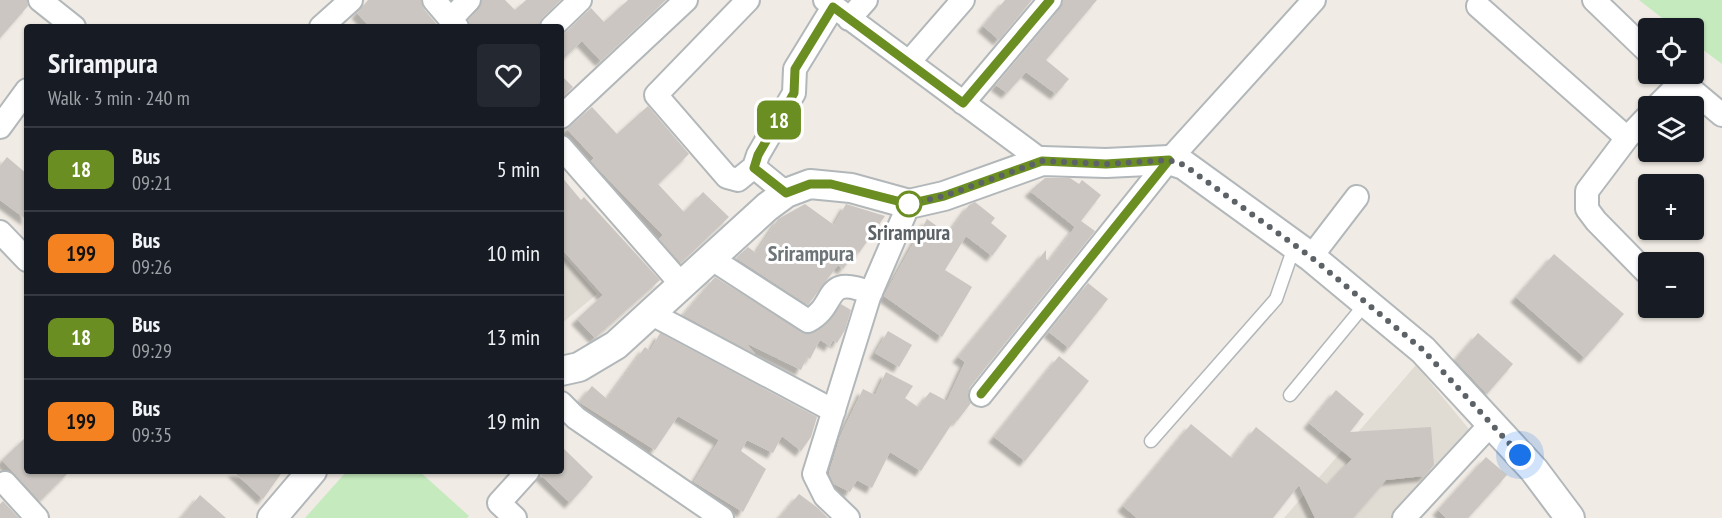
<!DOCTYPE html>
<meta charset="utf-8">
<style>
body{margin:0;font-family:"PT Sans Narrow",sans-serif;background:#242831;color:#f1f3f6;height:100vh;display:flex;flex-direction:column;font-size:22px;white-space:nowrap}
*{box-sizing:border-box;margin:0}
p{font-size:20px;color:#9ea1a6}
.icon{flex:none;width:33px;height:33px;fill:none;stroke:currentColor;stroke-width:2;stroke-linecap:round;stroke-linejoin:round}
.map{position:relative;flex:1;overflow:hidden}
.details{position:absolute;left:24px;top:24px;width:540px;height:450px;display:flex;flex-direction:column;background:#171b24;border-radius:6px;box-shadow:0 2px 4px #0004}
.details>*{flex:none}
.badge{padding:0 12px;border-radius:9px;font-size:21px;line-height:39px}
.buttons{position:absolute;left:1638px;top:18px;display:grid;gap:12px}
.buttons a{display:grid;place-items:center;width:66px;height:66px;border-radius:6px;background:#171b24;box-shadow:0 2px 4px #0004;font-size:30px}
.you{position:absolute;width:30px;height:30px;margin:-15px;border:4px solid #fff;border-radius:50%;background:#1a73e8;box-shadow:0 0 0 9px #1a73e833}
.map>.badge{position:absolute;translate:-50% -50%;box-shadow:0 0 0 3px #fff}
.round{display:grid;place-items:center;flex:none;width:63px;height:63px;border-radius:6px;background:#242831}
.head{display:flex;align-items:center;justify-content:space-between;height:102px;padding:0 24px}
h1{font-size:28px;font-weight:800;line-height:45px}
ul{padding:0;list-style:none}
li{display:flex;align-items:center;gap:18px;height:84px;padding:0 24px;border-top:2px solid #363941}
li div{flex:1}
li b{display:block;font-size:22px}
li em{font-style:normal}
li .badge{min-width:66px;font-weight:700;text-align:center}
.map>svg:first-child{display:block}
</style>
<div class="map">
<svg width="1722" height="518" viewBox="0 0 1722 518">
<defs>
<filter id="shadow"><feDropShadow dx="-5.5" dy="5.5" stdDeviation="1.5" flood-color="#0004"/></filter>
</defs>
<rect width="100%" height="100%" fill="#f0ebe4"/>
<path fill="#e0dbd3" d="M561 253 597 294 561 324Z
M1416 365 1473 434 1396 518H1284Z"/>
<path fill="#c5eabe" d="M1639 0H1722V64L1694 43V28H1675Z
M347 471H419L469 516 467 518H305Z"/>
<path fill="#cbc6c1" filter="url(#shadow)" d="M0 0H27L28 6 0 38Z
M368 0H421L424 9 439 27H370L357 13Z
M482 0H505L515 10 526 0H561L543 17 539 27H470L468 20 479 9Z
M628 0H666L601 61 582 41 561 61V37L591 8 604 22Z
M1005 0H1032L999 40 983 26Z
M1063 0H1097L1046 60 1069 79 1056 94 1026 72 1007 93 996 85 1060 9Z
M561 75 573 87 561 99Z
M648 106 689 154 658 184 684 212 703 192 729 217 681 263 659 239 663 235 600 171 591 161 594 158 567 129 592 107 617 134Z
M7 157 27 174V220L0 200V166Z
M561 176 581 200 584 197 660 280 595 338 577 319 603 295 561 248Z
M1045 178H1070L1079 184 1082 180 1101 195 1081 221 1095 231 970 387 968 394 971 403 957 421 955 419 921 471 890 452 872 488 857 480 850 492 834 484 829 473 840 437 863 389 875 395 886 372 913 386 905 398 918 407 930 392 947 401 965 362 958 357 1046 250V259L1049 261 1075 227 1030 191Z
M975 202 995 218 991 223 1007 236 992 256 966 236 945 270 972 287 942 337 884 296 927 219 948 234 969 205Z
M805 204 834 225 846 204 885 216 859 253 857 251 843 269 838 265 808 305 736 258 748 247 756 253 778 219Z
M1554 254 1624 314 1585 358 1516 297Z
M715 277 808 334 825 325 841 304 851 310 845 330 837 343 833 340 830 346 820 340 810 359 807 357 801 370 746 343 755 354 683 315Z
M1088 283 1108 299 1069 348 1049 332Z
M888 331 912 345 899 367 875 353Z
M660 333 817 417 811 437 801 451 782 436 773 453 747 440 741 451 766 469 743 512 694 482 719 440 678 416 655 450 579 402 592 386 607 399 645 347 650 351Z
M1478 333 1513 364 1487 394 1455 360Z
M1059 356 1089 381 1025 461 994 437Z
M1336 390 1364 414 1350 432 1431 427 1434 465 1424 476 1386 480 1353 518H1315L1299 485 1273 518H1137L1123 506 1191 424 1232 458 1256 427 1328 485 1352 459 1309 423Z
M27 436V471H70L40 501 2 460Z
M561 446 593 477 570 503 541 475V471H561Z
M1486 457 1507 475 1468 518H1446L1438 510Z
M233 471H283L263 499Z
M799 494 818 508 828 518H779Z
M200 495 226 518H181Z
M3 501 19 518H0V504Z"/>
<g fill="none" stroke-linecap="round" stroke-linejoin="round">
<g stroke="#b2b7ba" stroke-width="15">
<path id="service" d="M1290 395 1366 303
M1151 441 1276 299 1294 247"/>
</g>
<g stroke="#b2b7ba" stroke-width="26">
<path id="minor" d="M40 0 74 27
M434 0 457 27
M748 0 656 95 727 177 738 180 754 167 786 193
M825 0 1042 161
M1594 0 1648 52
M1478 6 1627 138
M451 19 469 0
M849 19 866 0
M321 27 351 0
M552 27 580 0
M909 62 963 0
M1673 74 1722 115
M963 103 1050 0
M1657 106 1682 81
M1648 116 1627 138 1587 191V209L1596 221 1648 274
M561 117 686 0
M0 127 27 90
M561 147 682 285
M754 167 758 155 794 93 795 69 833 7
M0 232 27 260
M1311 257 1357 197
M712 259 808 321C839 305 821 273 871 293
M652 314 834 411
M981 395 1169 160 1314 0
M561 403 576 418 722 518
M5 483 37 518
M515 518 499 503 528 471
M848 518 825 496 814 474 869 297 909 204
M1404 518 1490 425"/>
</g>
<g stroke="#b2b7ba" stroke-width="32">
<path id="tertiary" d="M561 371 579 367 616 345 767 207 786 193 810 184 851 188 909 204 944 196 1042 161 1106 163 1169 160 1184 165 1311 257 1423 350 1534 470 1570 518
M272 518 312 471"/>
</g>
<use href="#service" stroke="#fff" stroke-width="12"/>
<use href="#minor" stroke="#fff" stroke-width="22"/>
<use href="#tertiary" stroke="#fff" stroke-width="28"/>
</g>
<g fill="none" stroke-linecap="round" stroke-linejoin="round">
<g stroke="#fff" stroke-width="14">
<path id="line" d="M981 394 1169 160 1106 164 1042 161 944 196 909 204 831 184H810L786 193 754 168 758 155 794 93 795 69 833 7 963 103 1050 0"/>
</g>
<use href="#line" stroke="#6b8e23" stroke-width="9"/>
<path stroke="#5c6266" stroke-width="6" stroke-dasharray="0 10.8" d="M909 204 944 196 1042 161 1106 164 1169 160 1184 165 1311 257 1423 350 1520 455"/>
</g>
<circle fill="#fff" stroke="#6b8e23" stroke-width="3" cx="909" cy="204" r="12"/>
<g text-anchor="middle" dominant-baseline="central" stroke-width="6" stroke-linejoin="round" paint-order="stroke">
<g font-size="21" font-weight="bold" fill="#5c6266" stroke="#fff">
<text x="909" y="232">Srirampura</text>
</g>
<g font-size="22" font-weight="bold" fill="#6d7578" stroke="#fff">
<text x="811" y="253">Srirampura</text>
</g>
</g>
</svg>
<div class="buttons">
<a><svg class="icon" aria-label="locate" viewBox="0 0 24 24"><circle cx="12" cy="12" r="6"/><path d="M12 2v4M12 18v4M2 12h4M18 12h4"/></svg></a>
<a><svg class="icon" aria-label="layers" viewBox="0 0 24 24"><path d="M12 4l9 5-9 5-9-5zM3 14l9 5 9-5"/></svg></a>
<a>+</a>
<a>−</a>
</div>
<div class="you" style="left:1520px;top:455px"></div>
<b class="badge" style="left:779px;top:120px;background:#6b8e23;color:#fff">18</b>
<section class="details">
<div class="head"><div><h1>Srirampura</h1><p>Walk · 3 min · 240 m</p></div><a class="round"><svg class="icon" aria-label="heart" viewBox="0 0 24 24"><path d="M12 20l-8-8c-3-5 5-10 8-4 3-6 11-1 8 4z"/></svg></a></div>
<ul>
<li><span class="badge" style="background:#6b8e23;color:#fff">18</span><div><b>Bus</b><p>09:21</p></div><em>5 min</em></li>
<li><span class="badge" style="background:#f58220;color:#111">199</span><div><b>Bus</b><p>09:26</p></div><em>10 min</em></li>
<li><span class="badge" style="background:#6b8e23;color:#fff">18</span><div><b>Bus</b><p>09:29</p></div><em>13 min</em></li>
<li><span class="badge" style="background:#f58220;color:#111">199</span><div><b>Bus</b><p>09:35</p></div><em>19 min</em></li>
</ul>
</section>
</div>
